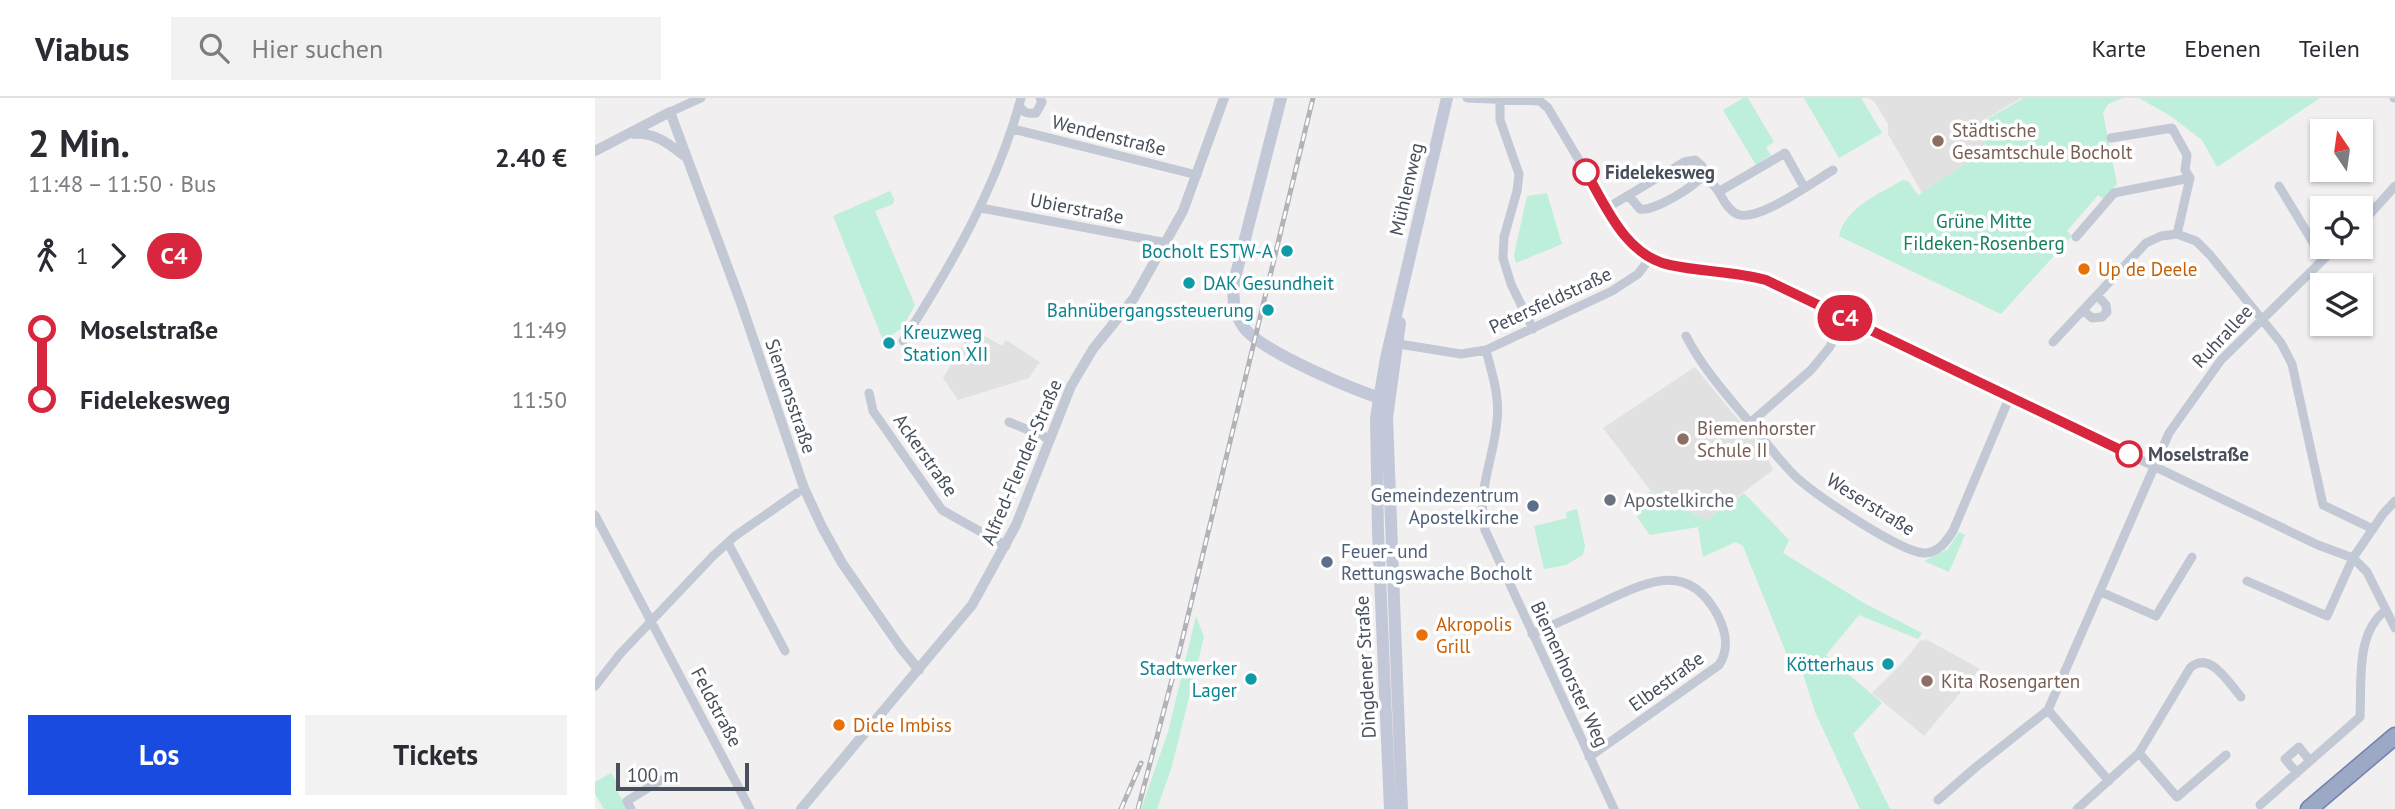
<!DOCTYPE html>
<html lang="de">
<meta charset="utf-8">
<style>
body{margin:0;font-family:"PT Sans",sans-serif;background:#f2f2f3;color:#2b2b33;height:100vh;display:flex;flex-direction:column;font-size:26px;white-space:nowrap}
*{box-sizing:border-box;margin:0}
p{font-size:23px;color:#7c7c81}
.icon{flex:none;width:38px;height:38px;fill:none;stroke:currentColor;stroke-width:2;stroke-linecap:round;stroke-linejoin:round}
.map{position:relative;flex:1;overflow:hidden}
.sheet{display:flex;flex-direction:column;background:#fff;width:595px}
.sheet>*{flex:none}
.badge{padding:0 14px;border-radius:23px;font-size:24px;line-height:46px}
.needle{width:46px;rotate:347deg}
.tools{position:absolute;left:1715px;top:21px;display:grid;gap:14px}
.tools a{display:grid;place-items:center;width:63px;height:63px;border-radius:0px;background:#fff;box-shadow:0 2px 5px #0004;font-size:35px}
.scale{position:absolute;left:21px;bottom:18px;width:133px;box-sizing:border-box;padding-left:7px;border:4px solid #474e5c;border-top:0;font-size:19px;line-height:24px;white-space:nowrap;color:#474e5c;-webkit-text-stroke:5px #fff;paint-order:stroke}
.map>.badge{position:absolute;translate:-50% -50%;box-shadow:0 0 0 4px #fff}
.legs{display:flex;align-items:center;gap:10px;height:77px;padding:0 28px;font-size:23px}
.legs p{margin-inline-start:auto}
.overview{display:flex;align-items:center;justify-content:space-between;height:119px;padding:0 28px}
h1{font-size:38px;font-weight:700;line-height:52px}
.cta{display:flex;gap:14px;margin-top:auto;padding:14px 28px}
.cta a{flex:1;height:80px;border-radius:0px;background:#194be1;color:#fff;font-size:28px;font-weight:700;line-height:80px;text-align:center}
.cta a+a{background:#f2f2f3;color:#2b2b33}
ul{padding:0 28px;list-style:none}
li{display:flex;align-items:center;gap:24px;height:70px;font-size:26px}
li i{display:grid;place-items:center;width:10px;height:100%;margin:0 9px;background:currentColor}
li i::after{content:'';width:18px;height:18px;margin:-9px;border:5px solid;border-radius:50%;background:#fff}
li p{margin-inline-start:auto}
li:first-child i{background:linear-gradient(#0000 50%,currentColor 0)}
li:last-child i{background:linear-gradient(currentColor 50%,#0000 0)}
header{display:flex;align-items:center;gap:42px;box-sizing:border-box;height:98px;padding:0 35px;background:#fff;border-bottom:2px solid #e1e1e2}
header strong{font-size:33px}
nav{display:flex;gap:38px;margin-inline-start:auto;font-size:24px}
.search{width:490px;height:63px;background:#f2f2f3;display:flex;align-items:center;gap:18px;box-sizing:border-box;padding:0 24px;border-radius:0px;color:#7c7c81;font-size:26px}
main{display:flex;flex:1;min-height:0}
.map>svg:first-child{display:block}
</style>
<header>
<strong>Viabus</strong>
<div class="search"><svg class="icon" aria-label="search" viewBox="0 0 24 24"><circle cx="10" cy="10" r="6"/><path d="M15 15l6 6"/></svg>Hier suchen</div>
<nav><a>Karte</a><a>Ebenen</a><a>Teilen</a></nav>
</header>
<main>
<section class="sheet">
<div class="overview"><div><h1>2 Min.</h1><p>11:48 – 11:50 · Bus</p></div><b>2.40 €</b></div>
<div class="legs"><svg class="icon" aria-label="walk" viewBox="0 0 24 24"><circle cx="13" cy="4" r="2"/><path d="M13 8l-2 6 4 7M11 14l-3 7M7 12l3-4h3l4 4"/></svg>1<svg class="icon" aria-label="forward" viewBox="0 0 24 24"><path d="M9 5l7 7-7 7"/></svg><b class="badge" style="background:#d7263d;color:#fff">C4</b></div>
<ul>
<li><i style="color:#d7263d"></i><b>Moselstraße</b><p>11:49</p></li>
<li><i style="color:#d7263d"></i><b>Fidelekesweg</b><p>11:50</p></li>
</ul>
<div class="cta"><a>Los</a><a>Tickets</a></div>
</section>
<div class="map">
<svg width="1800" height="711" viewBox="0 0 1800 711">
<rect width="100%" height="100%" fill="#f1efef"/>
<path fill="#e2e1e1" d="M1273 0H1426L1379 28 1393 51 1378 60 1371 71 1327 95 1293 36V26L1279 3Z
M377 231 407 248 411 242 445 264 434 280 363 302 348 280Z
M1100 269 1169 353 1178 372 1112 422 1055 392 1008 330Z
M1331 541 1385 571 1329 638 1277 595 1309 563 1326 542 1329 543Z"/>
<path fill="#bdefda" d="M1148 0H1153L1179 44 1171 49 1176 57 1161 67 1128 12Z
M1209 0H1266L1287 35 1244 60Z
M1429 0H1528L1513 6 1508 15 1522 86 1509 101 1503 97 1472 133 1477 138 1406 216 1244 138C1251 109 1284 96 1308 82L1314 84 1323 97 1393 51 1380 28Z
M1544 0H1725L1622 69 1607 42 1574 17Z
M295 93 299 101 298 106 280 113 320 207 307 230 298 236 292 252 238 118Z
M952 95 967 146 921 165 919 157 932 98Z
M1055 393 1112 422 1149 395 1194 442 1188 455 1269 505 1327 535 1323 541 1264 517 1231 557 1287 605 1258 636 1295 711H1265L1220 614 1206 569 1198 572 1148 448 1140 444 1108 459 1103 429 1055 437 1042 419Z
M982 411 990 448 988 457 971 467 949 471 939 428 972 420 971 414Z
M1364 434 1370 437 1354 474 1329 463 1353 451Z
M601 518 609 539 577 668 562 711H546L573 634Z
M16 675 25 690 22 693 33 711H9L0 696V684Z"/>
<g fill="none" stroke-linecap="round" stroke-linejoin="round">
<g stroke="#7282a9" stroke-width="19">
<path id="trunk" d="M1714 711 1800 638"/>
</g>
<path stroke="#c2c8d4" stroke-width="9" d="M872 0 945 3
M1799 0H1800
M905 2V22L924 76 922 93 909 139 908 160 916 186 938 231
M945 3 953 10 1022 126 1044 151 1073 167 1144 175 1171 182 1723 447 1758 460 1772 474 1800 530
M424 7C428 15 433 16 441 15L447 4 445 0
M75 14 106 0
M418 31 602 77
M1516 40 1577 30 1592 57 1590 72 1595 80
M1106 80C1128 87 1124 105 1140 115 1159 128 1219 83 1238 72
M1684 88 1728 161
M1125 93 1190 55 1209 89
M386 110 572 145
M1012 110 1089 64 1100 62 1107 68 1108 76C1102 88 1058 114 1045 111L1034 98
M1766 126 1800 88
M1481 139 1519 95 1595 80 1582 136 1601 143 1615 157 1686 245 1697 266 1728 407 1778 431
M1488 212 1497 220 1507 219 1512 214 1511 207 1502 197
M1091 238C1108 271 1132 297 1155 325 1170 343 1184 362 1200 378 1219 396 1305 454 1329 455 1343 455 1351 444 1358 433L1415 298
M308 243C357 166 402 89 426 0
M1458 244 1551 145 1566 138 1582 136
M804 246 866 256 891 252 1017 193 1043 176 1056 159
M891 252C897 276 905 298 902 323 899 361 881 393 890 432L1019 711
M274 295 278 313 347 412 411 448
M414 324 455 341
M1155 325 1216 272 1234 250 1251 220
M0 417 155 711
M133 445 190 553
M1652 483 1732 518 1758 460 1788 416 1800 403
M1506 494 1561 518 1597 459
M937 536C960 526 983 516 1006 505 1050 485 1092 461 1122 516 1131 533 1135 550 1124 567L994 659
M0 588 25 556 118 458 140 438 202 395
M1453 612 1514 683
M1544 655 1582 699 1631 657
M1702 675 1690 661 1704 649 1715 663
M1343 702 1381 669 1453 612 1574 335 1626 262 1741 149
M1665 707 1765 619C1767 584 1760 535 1791 512
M36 711 32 703 66 682
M1482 711 1544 655 1595 570C1615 552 1633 584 1646 599"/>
<path stroke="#c2c8d4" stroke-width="10" d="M39 36C61 34 75 47 92 60
M0 53 75 14 146 205 209 390 227 429 247 465 306 550 324 572
M206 711 377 507 421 427 476 288 498 251 539 200 588 113 629 0"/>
<path stroke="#c2c8d8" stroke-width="12" d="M686 0 639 184C637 200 639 217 650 231 670 255 759 292 791 302
M805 225 792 320 807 711
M795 711 783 433 781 320 791 260 852 0"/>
<use href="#trunk" stroke="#9ba8c6" stroke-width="16"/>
<g stroke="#b1b3b9" stroke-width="5">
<path id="rail" d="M526 711 546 665
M543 711 584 555 718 0"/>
</g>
<use href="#rail" stroke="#fff" stroke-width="2.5" stroke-dasharray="8" stroke-linecap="butt"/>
</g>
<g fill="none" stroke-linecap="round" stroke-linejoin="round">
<g stroke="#fff" stroke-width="16">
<path id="line-1" d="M991 74C1011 109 1031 158 1075 167 1107 174 1139 173 1171 182L1534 356"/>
</g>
<use href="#line-1" stroke="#d7263d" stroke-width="10"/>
</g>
<g fill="#8d6e63" stroke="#fff" stroke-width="2.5">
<circle cx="1343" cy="43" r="7"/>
<circle cx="1088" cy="341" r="7"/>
<circle cx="1332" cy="583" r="7"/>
</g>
<g fill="#fff" stroke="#d7263d" stroke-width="3.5">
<circle cx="991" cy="74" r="12"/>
<circle cx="1534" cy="356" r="12"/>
</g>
<g fill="#0f9aa8" stroke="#fff" stroke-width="2.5">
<circle cx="692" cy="153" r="7"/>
<circle cx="594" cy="185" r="7"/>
<circle cx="673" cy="212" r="7"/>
<circle cx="294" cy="245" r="7"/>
<circle cx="1293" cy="566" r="7"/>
<circle cx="656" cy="581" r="7"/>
</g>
<g fill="#e8710a" stroke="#fff" stroke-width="2.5">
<circle cx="1489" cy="171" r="7"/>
<circle cx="827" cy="537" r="7"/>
<circle cx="244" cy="627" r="7"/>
</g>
<circle fill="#6b7280" stroke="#fff" stroke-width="2.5" cx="1015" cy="402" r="7"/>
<g fill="#5c6f8a" stroke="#fff" stroke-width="2.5">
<circle cx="938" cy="408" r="7"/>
<circle cx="732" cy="464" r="7"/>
</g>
<g text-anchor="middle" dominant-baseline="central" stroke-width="7" stroke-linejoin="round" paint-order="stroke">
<g font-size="19" fill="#785e54" stroke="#fff" text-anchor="start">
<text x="1357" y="32">Städtische<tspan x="1357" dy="22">Gesamtschule Bocholt</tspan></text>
<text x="1102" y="330">Biemenhorster<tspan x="1102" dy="22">Schule II</tspan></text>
<text x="1346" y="583">Kita Rosengarten</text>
</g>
<g font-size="19" fill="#474e5c" stroke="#fff">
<text transform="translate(514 37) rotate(14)">Wendenstraße</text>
<text transform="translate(811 91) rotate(-77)">Mühlenweg</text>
<text transform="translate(482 110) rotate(11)">Ubierstraße</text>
<text transform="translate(955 202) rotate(-25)">Petersfeldstraße</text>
<text transform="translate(1627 238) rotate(-47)">Ruhrallee</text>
<text transform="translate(196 298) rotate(71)">Siemensstraße</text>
<text transform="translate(331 357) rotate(55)">Ackerstraße</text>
<text transform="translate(426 364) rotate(-67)">Alfred-Flender-Straße</text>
<text transform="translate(1276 406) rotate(32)">Weserstraße</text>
<text transform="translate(770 569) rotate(-93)">Dingdener Straße</text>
<text transform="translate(975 576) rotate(65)">Biemenhorster Weg</text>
<text transform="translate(1071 583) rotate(-36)">Elbestraße</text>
<text transform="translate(122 609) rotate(62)">Feldstraße</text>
</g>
<g font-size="19" font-weight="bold" fill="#474e5c" stroke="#fff" text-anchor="start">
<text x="1010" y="74">Fidelekesweg</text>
<text x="1553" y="356">Moselstraße</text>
</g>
<g font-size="19" fill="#177e5e" stroke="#fff">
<text x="1389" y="123">Grüne Mitte<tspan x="1389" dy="22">Fildeken-Rosenberg</tspan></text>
</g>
<g font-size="19" fill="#0d838f" stroke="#fff" text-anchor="end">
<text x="678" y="153">Bocholt ESTW-A</text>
<text x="608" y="185" text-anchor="start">DAK Gesundheit</text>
<text x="659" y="212">Bahnübergangssteuerung</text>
<text x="308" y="234" text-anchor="start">Kreuzweg<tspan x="308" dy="22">Station XII</tspan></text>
<text x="1279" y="566">Kötterhaus</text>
<text x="642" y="570">Stadtwerker<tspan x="642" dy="22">Lager</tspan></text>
</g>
<g font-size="19" fill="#c56008" stroke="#fff" text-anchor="start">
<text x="1503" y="171">Up de Deele</text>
<text x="841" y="526">Akropolis<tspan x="841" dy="22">Grill</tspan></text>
<text x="258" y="627">Dicle Imbiss</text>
</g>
<g font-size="19" fill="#4e5e75" stroke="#fff" text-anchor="end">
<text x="924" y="397">Gemeindezentrum<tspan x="924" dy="22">Apostelkirche</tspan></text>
<text x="746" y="453" text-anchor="start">Feuer- und<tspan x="746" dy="22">Rettungswache Bocholt</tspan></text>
</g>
<g font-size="19" fill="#5b616d" stroke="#fff" text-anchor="start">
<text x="1029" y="402">Apostelkirche</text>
</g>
</g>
</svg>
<div class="tools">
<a><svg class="needle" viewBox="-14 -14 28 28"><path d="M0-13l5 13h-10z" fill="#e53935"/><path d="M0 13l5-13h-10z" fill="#7c7c81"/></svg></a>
<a><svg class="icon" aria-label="locate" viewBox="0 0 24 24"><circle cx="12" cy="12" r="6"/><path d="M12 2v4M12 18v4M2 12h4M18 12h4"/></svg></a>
<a><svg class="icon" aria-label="layers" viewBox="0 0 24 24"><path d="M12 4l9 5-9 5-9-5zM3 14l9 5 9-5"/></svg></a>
</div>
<div class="scale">100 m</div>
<b class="badge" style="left:1250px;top:220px;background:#d7263d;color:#fff">C4</b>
</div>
</main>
